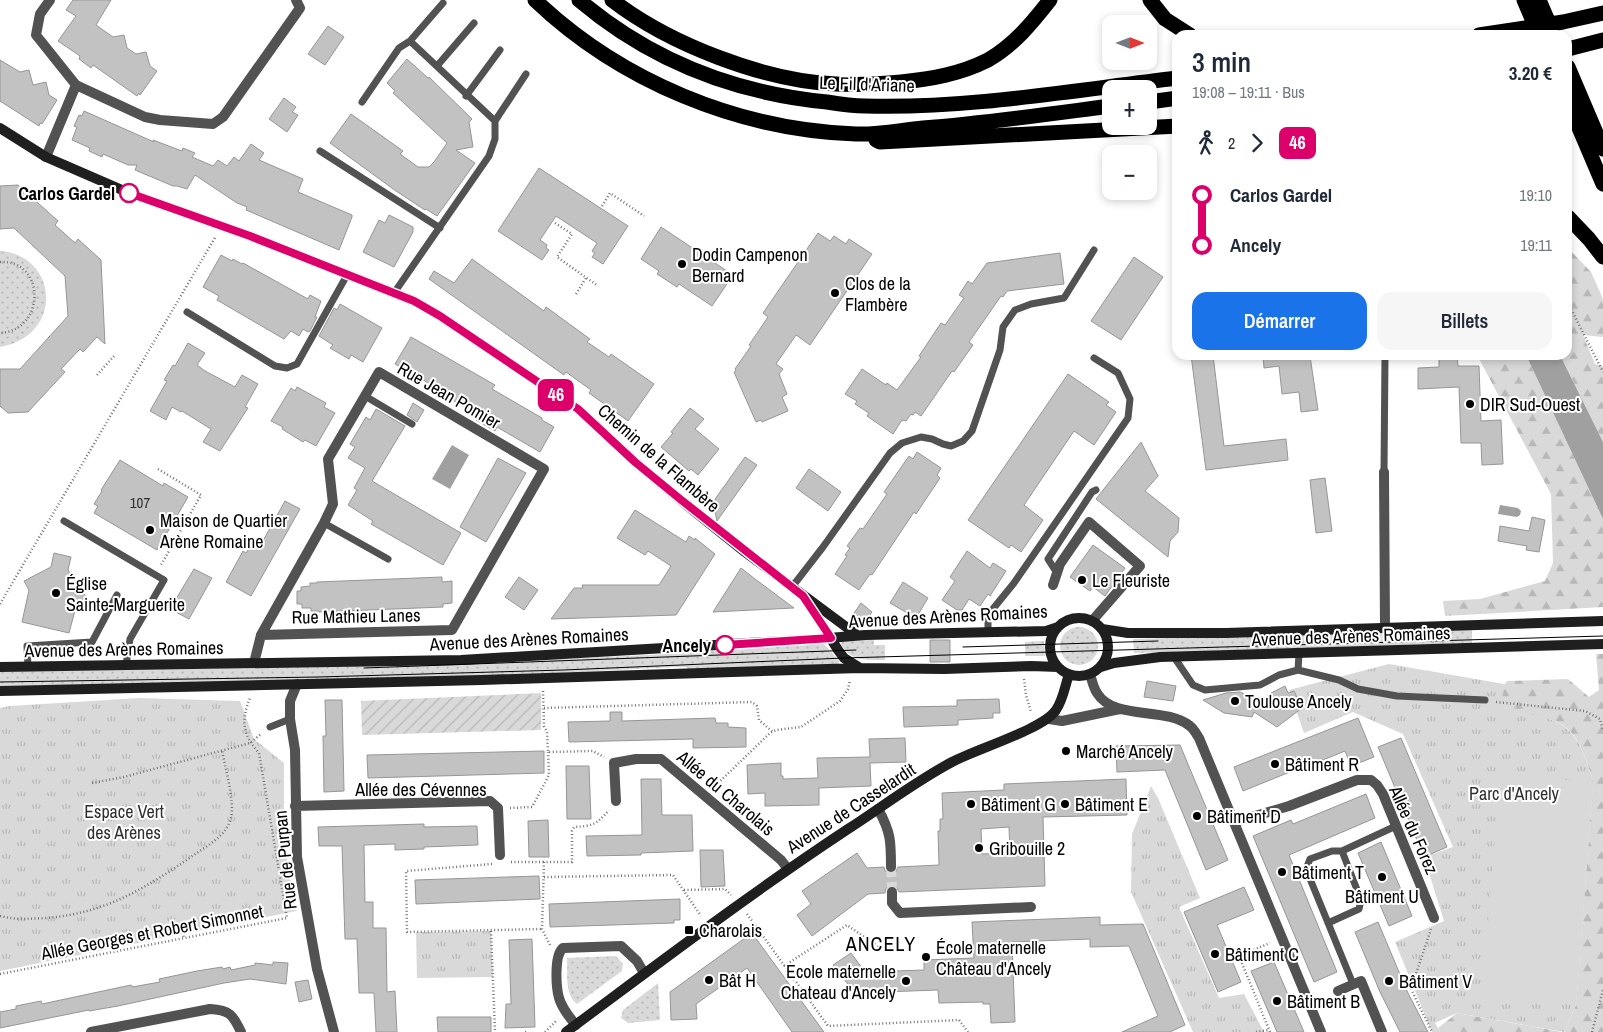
<!DOCTYPE html>
<html lang="fr">
<meta charset="utf-8">
<style>
body{margin:0;font-family:"Archivo Narrow",sans-serif;background:#f6f6f7;color:#1f2937;height:100vh;display:flex;flex-direction:column;font-size:19px;white-space:nowrap}
*{box-sizing:border-box;margin:0}
p{font-size:16px;color:#747a83}
.icon{flex:none;width:28px;height:28px;fill:none;stroke:currentColor;stroke-width:2;stroke-linecap:round;stroke-linejoin:round}
.map{position:relative;flex:1;overflow:hidden}
.side{position:absolute;left:1172px;top:30px;width:400px;height:330px;display:flex;flex-direction:column;background:#fff;border-radius:15px;box-shadow:0 2px 8px #0003}
.side>*{flex:none}
.badge{padding:0 10px;border-radius:8px;font-size:18px;line-height:32px}
.needle{width:32px;rotate:90deg}
.buttons{position:absolute;left:1102px;top:15px;display:grid;gap:10px}
.buttons a{display:grid;place-items:center;width:55px;height:55px;border-radius:10px;background:#fff;box-shadow:0 2px 8px #0003;font-size:25px}
.map>.badge{position:absolute;translate:-50% -50%;box-shadow:0 0 0 2px #fff}
.legs{display:flex;align-items:center;gap:8px;height:55px;padding:0 20px;font-size:16px}
.legs p{margin-inline-start:auto}
.overview{display:flex;align-items:center;justify-content:space-between;height:85px;padding:0 20px}
h1{font-size:28px;font-weight:600;line-height:38px}
.cta{display:flex;gap:10px;margin-top:auto;padding:10px 20px}
.cta a{flex:1;height:58px;border-radius:15px;background:#1a73e8;color:#fff;font-size:20px;font-weight:600;line-height:58px;text-align:center}
.cta a+a{background:#f6f6f7;color:#1f2937}
ul{padding:0 20px;list-style:none}
li{display:flex;align-items:center;gap:18px;height:50px;font-size:19px}
li i{display:grid;place-items:center;width:8px;height:100%;margin:0 6px;background:currentColor}
li i::after{content:'';width:12px;height:12px;margin:-6px;border:4px solid;border-radius:50%;background:#fff}
li p{margin-inline-start:auto}
li:first-child i{background:linear-gradient(#0000 50%,currentColor 0)}
li:last-child i{background:linear-gradient(currentColor 50%,#0000 0)}
.map>svg:first-child{display:block}
</style>
<div class="map">
<svg width="1603" height="1032" viewBox="0 0 1603 1032">
<defs>
<pattern id="grass-dots" width="8" height="8" patternUnits="userSpaceOnUse" patternTransform="scale(1.25)"><rect width="8" height="8" fill="#d9d9d9"/><path d="M2 2h.1M6 6h.1" fill="none" stroke="#b8b8b8" stroke-width="1.8" stroke-linecap="round"/></pattern>
<pattern id="forest-firs" width="22" height="20" patternUnits="userSpaceOnUse" patternTransform="scale(1.25)"><rect width="22" height="20" fill="#d9d9d9"/><path d="M5 1l3.5 6h-7zM16 11l3.5 6h-7z" fill="#b8b8b8"/></pattern>
<pattern id="park-tufts" width="24" height="20" patternUnits="userSpaceOnUse" patternTransform="scale(1.25)"><rect width="24" height="20" fill="#d9d9d9"/><path d="M3 7l-1-3M5 7V3M7 7l1-3M15 17l-1-3M17 17v-4M19 17l1-3" fill="none" stroke="#b8b8b8"/></pattern>
<pattern id="garden-furrows" width="10" height="10" patternUnits="userSpaceOnUse" patternTransform="scale(1.25)"><rect width="10" height="10" fill="#d9d9d9"/><path d="M-1 1l2-2M0 10L10 0M9 11l2-2" fill="none" stroke="#b8b8b8"/></pattern>
</defs>
<rect width="100%" height="100%" fill="#fff"/>
<path fill="url(#grass-dots)" d="M0 251C58 255 65 335 0 347Z
M1060 646a19 19 0 1 1 38 0a19 19 0 1 1-38 0Z
M1472 629V643L1134 653 1133 639Z
M874 639V645H885V660C866 660 853 662 841 645L842 641Z
M1044 641 1045 656H1025V642Z
M823 643 839 661V665L688 669 687 667H676L458 678 0 686V671L523 661 687 653V652Z
M616 956 623 964 622 971 577 1004C564 994 568 973 567 958Z
M658 983 660 1020 628 1023 621 1018 623 1010Z"/>
<path fill="url(#forest-firs)" d="M1568 248 1591 272 1603 299V337L1583 335 1595 364 1603 366V442L1560 355H1568Z
M1477 355H1526L1603 519V607L1445 616 1443 601 1480 599 1545 581 1553 563 1551 494Z
M1596 654H1603V1032H1564L1576 1005 1593 782C1586 758 1578 728 1552 720 1536 715 1517 714 1501 712L1500 690 1507 681 1568 679 1589 697 1599 690Z
M1457 1013 1562 1032H1440L1438 1028Z"/>
<path fill="url(#park-tufts)" d="M1389 664 1504 684 1501 711C1517 714 1536 714 1552 720 1578 729 1586 758 1593 782L1576 1005 1564 1032 1457 1013 1435 1023 1440 1032H1432L1395 942 1444 921 1424 857 1453 847 1403 734 1353 712 1304 733 1289 690Z
M139 698 240 701 254 739 284 763V841L296 911 0 971V708L10 706Z
M1151 786 1158 798 1200 898 1179 907 1219 998 1244 994 1264 1032H1193L1131 892 1132 834Z
M491 931 493 977 417 978 416 932Z"/>
<path fill="url(#garden-furrows)" d="M541 693V730L362 735 361 701Z"/>
<path fill="#d9d9d9" d="M1500 775 1593 782 1576 1005 1482 998Z"/>
<path fill="#a0a0a0" d="M1526 355H1560L1603 442V519Z
M452 445 469 455 450 489 432 479Z
M1500 505 1518 508 1521 511 1520 515 1517 517 1498 514Z"/>
<path fill="#fff" d="M1548 0H1553L1555 3 1569 0H1584L1570 41 1568 43V35H1536Z"/>
<path fill="#c2c2c2" stroke="#969696" fill-rule="evenodd" d="M73 0H111L96 25 113 37 124 35 127 48 136 54 146 52 150 66 157 71 140 95 139 93 137 96 93 65 91 68 79 59 80 56 58 41 76 16 66 10Z
M328 26 344 37 325 65 308 54Z
M407 59 428 78 429 77 472 119 469 122 473 147 456 150 475 163 437 216 426 209 425 210 396 191 330 143 351 114 403 151 400 154 418 167H429L434 162 447 143 393 93 395 91 387 83Z
M0 60 20 72 29 70 33 85 46 82 49 95 57 100 42 124 40 123 39 126 0 101Z
M284 98 296 107 292 112 298 115 287 132 269 119Z
M84 111 154 142 153 140 182 151 183 148 195 153 192 157 213 166 218 160 227 166 234 157 239 161 251 144 264 153 259 160 303 179 298 192 352 215V217L339 250 246 210 247 207 237 203 195 175 187 189 177 186H173L135 170 137 165H128L103 154 102 157 89 151 90 148 72 140 77 127 74 126 79 115 82 116Z
M539 168 628 226 603 264 592 257 595 253 592 251 597 243 556 216 540 240 547 245 546 248 549 250 542 260 498 231Z
M18 185 58 221 55 225 75 243 78 239 101 260 105 344 97 337 83 352 80 349 61 369 65 372 28 412 8 413 0 406V369H20L68 316 65 276 14 228 0 229V186Z
M389 215 413 227V232L394 267 363 252 379 220 385 223Z
M661 227 733 275 712 306 679 284 677 287 657 274 659 271 641 259Z
M818 233 830 241 834 236 846 244 849 239 872 254 810 345 796 335 776 364 783 369 779 374 787 394 782 397 788 411 762 422 761 420 756 422 734 372 736 371 735 369 751 346 749 345 768 317 763 313Z
M1060 253 1064 284 1007 291 1003 297 1001 296 969 342 973 345 961 362 954 372 952 371 921 416 915 412 913 415 911 414 906 421 902 420 893 434 867 416 869 413 855 404 857 401 845 394 862 369 886 385 887 383 897 390 921 357 919 356 941 323 945 325 964 298 959 295 968 281 972 284 987 263Z
M221 255 232 261 233 259 242 264 243 263 308 299 310 295 321 301 315 317H317L310 331 308 332 303 329 299 336 291 331 284 339 217 300 219 296 203 287Z
M1134 257 1163 277 1121 340 1091 321Z
M472 259 544 311 546 307 590 339 587 342 609 357 611 354 654 384 628 421 589 393 591 390 566 372 564 375 429 279 434 271 454 283Z
M340 304 382 328 363 362 351 355 349 359 330 348 333 345 319 336 334 308 337 310Z
M411 337 495 385 492 389 542 418V420L554 427 540 452 497 427 495 431 476 420 477 414 445 396 446 395 422 379 420 382 406 374 408 371 395 364Z
M188 343 205 353 197 365 205 371 235 387 242 375 258 384 245 407 248 408 220 451 203 442 211 429 182 411 181 412 172 407 166 420 150 411 167 381 164 380 173 365 175 366Z
M1191 355H1213L1224 446 1286 439 1288 460 1206 470Z
M1263 355 1310 356 1318 410 1301 412 1299 392 1282 394 1279 366 1264 368Z
M1439 355H1457L1458 366H1479L1481 421 1501 420 1503 464 1482 465 1481 443H1461L1459 387 1418 389V368L1439 367Z
M1068 374 1109 402 1106 405 1116 412 1094 445 1074 431 1024 505 1043 520 1021 552 1011 545 1009 548 968 520Z
M297 387 326 403 324 407 335 413 316 446 305 440 303 442 282 429 283 427 271 421 291 388 295 391Z
M413 403 424 410 417 422 407 415Z
M690 408 704 419 695 429 719 449 698 475 691 469 689 471 661 447 673 433 671 432Z
M376 409 405 426 372 481 461 533 443 565 371 524 373 521 348 505 357 490 354 488 365 468 348 458 355 447 350 444 366 417 370 420Z
M1141 442 1158 476 1145 491 1179 518 1178 532 1170 541 1168 557 1096 499Z
M917 452 941 468 937 475 940 478 916 514 914 512 872 575 870 574 859 590 835 574 847 556 845 555 850 548 847 546 860 528 863 529 887 494 884 492 909 456 913 459Z
M745 457 757 465 717 521 713 502Z
M498 458 526 473 486 542 460 527Z
M120 460 163 486 164 483 188 497 157 550 94 513 98 506 94 504 102 491 101 490Z
M809 469 841 492 828 511 796 488Z
M1325 478 1332 531 1316 533 1310 480Z
M285 501 300 509 251 596 226 582 243 551 246 553 252 544 259 548Z
M635 510 686 542 689 536 695 540V538L715 554 676 615 551 619 574 588H583L582 585H659L671 566 648 551 645 555 617 538Z
M1532 517 1545 520 1539 552 1526 550 1527 546 1498 541 1500 526 1529 531Z
M1093 545 1125 568 1105 596 1093 587 1090 591 1070 577Z
M967 551 990 568 993 563 1006 571 990 596 988 594 980 606 969 599 962 610H957L942 600 955 581 950 577Z
M54 553 71 557 68 570 86 597 77 603 69 633 22 622 29 590 24 581 51 567Z
M741 568 755 579 794 608 713 612Z
M194 569 212 578 189 619 170 609Z
M442 577V582L452 581V603L443 604V607L319 612V611H311V608H302V604H297V591H301V587L310 586V583H317V582Z
M519 577 538 590 524 610 505 597Z
M903 582 928 598 916 618 890 603Z
M861 603 872 612 864 624 852 616Z
M930 640H950V662H930Z
M1147 681 1176 686 1173 701 1144 697Z
M1285 686 1288 693 1294 691 1302 708 1277 727 1254 712 1252 717 1224 713 1203 700 1226 693 1240 692 1261 702 1271 693Z
M999 699 1000 713H993V718L958 720V725L904 727 903 707 957 706V700Z
M325 700H342L344 791 324 792 323 736H326Z
M610 712H622V721L715 718 716 723H728V727L746 728V747L693 748V739L569 742 568 722 610 721Z
M1358 718 1374 757 1351 766 1345 751 1323 760 1322 759 1243 791 1234 767Z
M905 738 906 762 870 763 871 786 819 788V805L765 806V793L748 794 747 765 781 763V776H783V779L818 778 817 758 870 757 869 739Z
M1401 738 1447 847 1424 857 1378 747Z
M1180 745 1228 860 1206 870 1165 770 1117 772 1116 746Z
M544 751V773L368 778 367 755Z
M566 766H589L591 819H567Z
M641 779H661L662 815H692L693 851 641 853V855L587 856 586 836 642 835Z
M1126 779 1127 815 1043 817 1045 886 899 892 896 886 892 885 886 888 885 893 868 894 812 936 797 915 811 904 802 891 857 853 867 868 884 867 885 871 891 874 895 873 898 867 939 865 938 831H940V819H943L942 793 1004 790V784ZM1009 827 1010 853 982 854 981 829Z
M1366 794 1375 818 1289 855 1337 972 1314 982 1253 836 1291 820 1293 824Z
M548 820 549 857H529L528 821Z
M424 824V827L477 826 478 845 424 847V849L395 850V844L364 845 365 902H373V928H386L387 992 395 991 397 1032H376L374 993H359L357 939H345L342 846H319L318 827Z
M1381 842 1412 916 1389 926 1358 853Z
M700 850H723L725 886 701 887Z
M539 876 540 899 416 904 415 880Z
M1244 887 1254 910 1217 925 1241 982 1218 992 1184 912Z
M680 899V920H674V923L550 927 549 904Z
M1100 917V925L1143 924 1185 1025 1170 1032H1122L1158 1016 1129 946 1090 947V939L1012 942 1015 1022 991 1023 990 1004H983V1002L939 1003 938 990 855 993 833 965 851 953 865 972 924 970V960L974 958 972 922Z
M1378 922 1407 991 1428 1032H1400L1380 992 1355 932Z
M752 933 824 1032H792L747 968 696 1004 697 1019 671 1020 670 992Z
M532 939 535 1027 505 1028 506 1004H511L509 940Z
M273 962 288 963 286 984 250 979 224 983 118 1006 89 1011V1010L0 1028V1012L16 1009V1006L41 1001 42 1004 131 985 132 987 160 982 159 979 197 971 222 967 223 969 230 967 231 970 255 965V963L273 965Z
M1274 962 1304 1032H1277L1251 971Z
M308 980 312 999 299 1002 295 982Z
M437 1017H491V1032H438Z"/>
<g fill="none" stroke-linecap="round" stroke-linejoin="round">
<path stroke="#d9d9d9" stroke-width="10" stroke-dasharray="10 5" stroke-linecap="butt" d="M891 867 892 892"/>
<path stroke="#747474" stroke-width="2.5" stroke-dasharray="1 2.5" stroke-linecap="butt" d="M602 206 610 193 644 216
M555 223 572 234 557 257 598 286
M0 262C45 259 47 330 0 333
M576 294 586 278
M1568 303 1603 372
M97 375 115 355
M158 469 201 495 161 565
M0 604 216 236
M1024 679 1026 695 1031 712
M543 691 544 726 547 732 548 752 593 751 604 757
M1496 702 1585 711 1600 719 1603 730
M544 708 752 702 757 706 759 720 773 732
M92 783 124 777 250 743 261 734
M713 788 770 733 776 730 801 727 840 701 848 689 850 680
M510 808 532 807 549 775 548 752
M511 862H544
M492 864 406 871 407 932 542 929
M544 877 673 875 701 916
M684 890 725 889 731 895
M747 914 828 1026 959 1020 968 1032
M0 916C16 920 29 919 45 918 104 914 144 889 191 857 206 846 226 837 231 818 235 802 225 767 222 750
M182 929 184 939
M1431 929 1411 989 1432 1032
M491 931 495 1032
M550 945 542 929 544 862H572V831L574 827C593 826 597 824 609 810
M784 966 847 925 883 950 900 942
M0 974 287 918 259 753C242 734 241 721 250 698
M525 1032H528
M545 1032 556 1021
M1256 1032 1269 1030
M1270 1032 1239 956 1270 943
M1592 1032 1603 990"/>
<path stroke="#525252" stroke-width="7" d="M410 41 495 121
M437 66 474 23
M466 96 500 50
M362 102 399 48 410 41 443 3
M320 151 440 228
M394 293 489 156 495 139V121L526 74
M187 312 275 366 287 368 297 364 347 275
M365 396 412 424
M1384 472 1385 355
M64 521 164 580 130 639 126 665
M324 523 388 559
M1057 573 1048 559 1092 492 1096 490
M792 587 823 547 890 453 902 443 921 437 932 439 943 444 951 446 963 441 972 431 1000 350 1003 327 1015 310 1031 304 1064 298 1094 250
M988 633V615L1014 583 1128 418 1130 399 1118 373 1094 358
M1174 657 1193 685 1205 690 1260 685 1279 675 1298 670 1339 680 1358 689 1397 696 1485 700
M28 666 27 646 92 642 117 595
M1298 670 1299 654
M270 727 290 719
M1328 923 1359 909 1361 900 1342 851
M1353 984 1306 869 1310 859 1332 851H1342L1396 826"/>
<path stroke="#525252" stroke-width="10" d="M76 85 145 117 160 120 213 124 223 117 300 8 296 0
M46 157 76 85 36 35 40 14 50 0
M1384 472 1385 628
M1053 585 1060 564 1089 522 1140 566 1092 621
M254 663 261 635 324 523 333 504 328 459 379 372 544 469 452 630 261 635
M1090 674C1092 680 1093 687 1097 693 1114 721 1165 706 1190 726 1194 729 1197 735 1199 738L1321 1032
M297 684 290 701V719L295 750 297 857 317 969 334 1032
M1049 719 1062 721 1120 709
M616 801 614 763 636 759H661L781 860 788 869
M295 806 490 801 498 808 500 855
M878 809C891 832 891 842 891 867
M1235 822 1289 806 1357 780H1371L1377 785 1383 794 1434 918
M892 892V903L900 913 1031 907
M1338 991 1361 981 1382 1032
M576 1025C569 1017 562 1008 559 998 556 987 554 955 563 948L621 946 637 961 644 973
M91 1032 210 1009C230 1010 233 1015 241 1032"/>
<path stroke="#1f1f1f" stroke-width="10" d="M0 128 46 157 129 193 250 236 414 301 440 316 578 409 635 462 695 512 745 552 857 635
M807 601 838 650 844 658 860 668
M1050 647a29 29 0 1 1 58 0a29 29 0 1 1-58 0Z
M1102 629 1128 633H1226L1603 621
M0 667 461 660 817 639 865 635 1046 631 1058 627
M1101 667 1114 663 1160 657 1603 644
M0 691 482 680 860 668 944 669 1031 666 1058 667
M566 1032C659 963 751 893 848 829 882 807 916 781 952 762 976 749 1044 729 1056 710 1063 700 1065 686 1069 674"/>
<path stroke="#000" stroke-width="15" d="M535 0C620 81 738 130 856 134 878 135 901 130 923 128 986 123 1049 114 1111 106
M579 0C650 60 734 93 827 102 839 104 852 106 865 106 968 109 1075 90 1178 78
M612 0C669 44 764 81 836 84 858 85 880 84 901 82 932 79 960 74 988 60 1014 45 1032 23 1050 0
M1150 0 1165 19 1190 35
M1524 0 1539 35
M1539 0 1554 35
M1479 35 1563 22 1603 13
M1568 49 1603 40
M1568 67 1603 149
M1149 102 1178 98
M1568 102 1603 184
M876 140 880 142 1178 126
M1568 217 1589 239 1603 257"/>
<path stroke="#000" stroke-width="1" d="M963 647 1158 641
M364 668 856 650
M0 682 318 677 564 670 844 658 1603 636"/>
</g>
<g fill="none" stroke-linecap="round" stroke-linejoin="round">
<g stroke="#fff" stroke-width="11">
<path id="line-1" d="M129 193 250 236 414 301 440 316 578 409 635 462 680 499 803 596 831 638 725 645"/>
</g>
<use href="#line-1" stroke="#dc006b" stroke-width="8"/>
</g>
<g fill="#fff" stroke="#dc006b" stroke-width="2.5">
<circle cx="129" cy="193" r="9"/>
<circle cx="725" cy="645" r="9"/>
</g>
<g fill="#000" stroke="#fff" stroke-width="2">
<circle cx="682" cy="264" r="5"/>
<circle cx="835" cy="293" r="5"/>
<circle cx="1470" cy="404" r="5"/>
<circle cx="150" cy="530" r="5"/>
<circle cx="1082" cy="580" r="5"/>
<circle cx="56" cy="593" r="5"/>
<circle cx="1235" cy="701" r="5"/>
<circle cx="1066" cy="751" r="5"/>
<circle cx="1275" cy="764" r="5"/>
<circle cx="971" cy="804" r="5"/>
<circle cx="1065" cy="804" r="5"/>
<circle cx="1197" cy="816" r="5"/>
<circle cx="979" cy="848" r="5"/>
<circle cx="1282" cy="872" r="5"/>
<circle cx="1382" cy="877" r="5"/>
<rect x="684" y="925" width="10" height="10" rx="2.5"/>
<circle cx="1215" cy="954" r="5"/>
<circle cx="926" cy="957" r="5"/>
<circle cx="709" cy="980" r="5"/>
<circle cx="906" cy="981" r="5"/>
<circle cx="1389" cy="981" r="5"/>
<circle cx="1277" cy="1001" r="5"/>
</g>
<g text-anchor="middle" dominant-baseline="central" stroke-width="4" stroke-linejoin="round" paint-order="stroke">
<g font-size="15" fill="#303030">
<text x="140" y="502">107</text>
</g>
<g font-size="18" fill="#000" stroke="#fff">
<text transform="translate(867 84) rotate(2)">Le Fil d'Ariane</text>
<text transform="translate(449 395) rotate(30)">Rue Jean Pomier</text>
<text transform="translate(659 458) rotate(41)">Chemin de la Flambère</text>
<text transform="translate(356 616) rotate(-1)">Rue Mathieu Lanes</text>
<text transform="translate(948 616) rotate(-3)">Avenue des Arènes Romaines</text>
<text transform="translate(1351 636) rotate(-2)">Avenue des Arènes Romaines</text>
<text transform="translate(529 639) rotate(-3)">Avenue des Arènes Romaines</text>
<text transform="translate(124 649) rotate(-1)">Avenue des Arènes Romaines</text>
<text x="421" y="789">Allée des Cévennes</text>
<text transform="translate(726 793) rotate(40)">Allée du Charolais</text>
<text transform="translate(851 808) rotate(-33)">Avenue de Casselardit</text>
<text transform="translate(1414 830) rotate(66)">Allée du Forez</text>
<text transform="translate(285 860) rotate(-96)">Rue de Purpan</text>
<text transform="translate(152 932) rotate(-11)">Allée Georges et Robert Simonnet</text>
</g>
<g font-size="18" font-weight="bold" fill="#000" stroke="#fff" text-anchor="end">
<text x="115" y="193">Carlos Gardel</text>
<text x="711" y="645">Ancely</text>
</g>
<g font-size="18" fill="#000" stroke="#fff" text-anchor="start">
<text x="692" y="254">Dodin Campenon<tspan x="692" dy="21">Bernard</tspan></text>
<text x="845" y="283">Clos de la<tspan x="845" dy="21">Flambère</tspan></text>
<text x="1480" y="404">DIR Sud-Ouest</text>
<text x="160" y="520">Maison de Quartier<tspan x="160" dy="21">Arène Romaine</tspan></text>
<text x="1092" y="580">Le Fleuriste</text>
<text x="66" y="583">Église<tspan x="66" dy="21">Sainte-Marguerite</tspan></text>
<text x="1245" y="701">Toulouse Ancely</text>
<text x="1076" y="751">Marché Ancely</text>
<text x="1285" y="764">Bâtiment R</text>
<text x="981" y="804">Bâtiment G</text>
<text x="1075" y="804">Bâtiment E</text>
<text x="1207" y="816">Bâtiment D</text>
<text x="989" y="848">Gribouille 2</text>
<text x="1292" y="872">Bâtiment T</text>
<text x="1382" y="896" text-anchor="middle">Bâtiment U</text>
<text x="699" y="930">Charolais</text>
<text x="936" y="947">École maternelle<tspan x="936" dy="21">Château d'Ancely</tspan></text>
<text x="1225" y="954">Bâtiment C</text>
<text x="896" y="971" text-anchor="end">Ecole maternelle<tspan x="896" dy="21">Chateau d'Ancely</tspan></text>
<text x="719" y="980">Bât H</text>
<text x="1399" y="981">Bâtiment V</text>
<text x="1287" y="1001">Bâtiment B</text>
</g>
<g font-size="18" fill="#303030" stroke="#fff">
<text x="1514" y="793">Parc d'Ancely</text>
<text x="124" y="811">Espace Vert<tspan x="124" dy="21">des Arènes</tspan></text>
</g>
<g font-size="20" letter-spacing="1" fill="#000" stroke="#fff">
<text x="881" y="943">ANCELY</text>
</g>
</g>
</svg>
<div class="buttons">
<a><svg class="needle" viewBox="-14 -14 28 28"><path d="M0-13l5 13h-10z" fill="#e53935"/><path d="M0 13l5-13h-10z" fill="#747a83"/></svg></a>
<a>+</a>
<a>−</a>
</div>
<b class="badge" style="left:556px;top:395px;background:#dc006b;color:#fff">46</b>
<section class="side">
<div class="overview"><div><h1>3 min</h1><p>19:08 – 19:11 · Bus</p></div><b>3.20 €</b></div>
<div class="legs"><svg class="icon" aria-label="walk" viewBox="0 0 24 24"><circle cx="13" cy="4" r="2"/><path d="M13 8l-2 6 4 7M11 14l-3 7M7 12l3-4h3l4 4"/></svg>2<svg class="icon" aria-label="forward" viewBox="0 0 24 24"><path d="M9 5l7 7-7 7"/></svg><b class="badge" style="background:#dc006b;color:#fff">46</b></div>
<ul>
<li><i style="color:#dc006b"></i><b>Carlos Gardel</b><p>19:10</p></li>
<li><i style="color:#dc006b"></i><b>Ancely</b><p>19:11</p></li>
</ul>
<div class="cta"><a>Démarrer</a><a>Billets</a></div>
</section>
</div>
